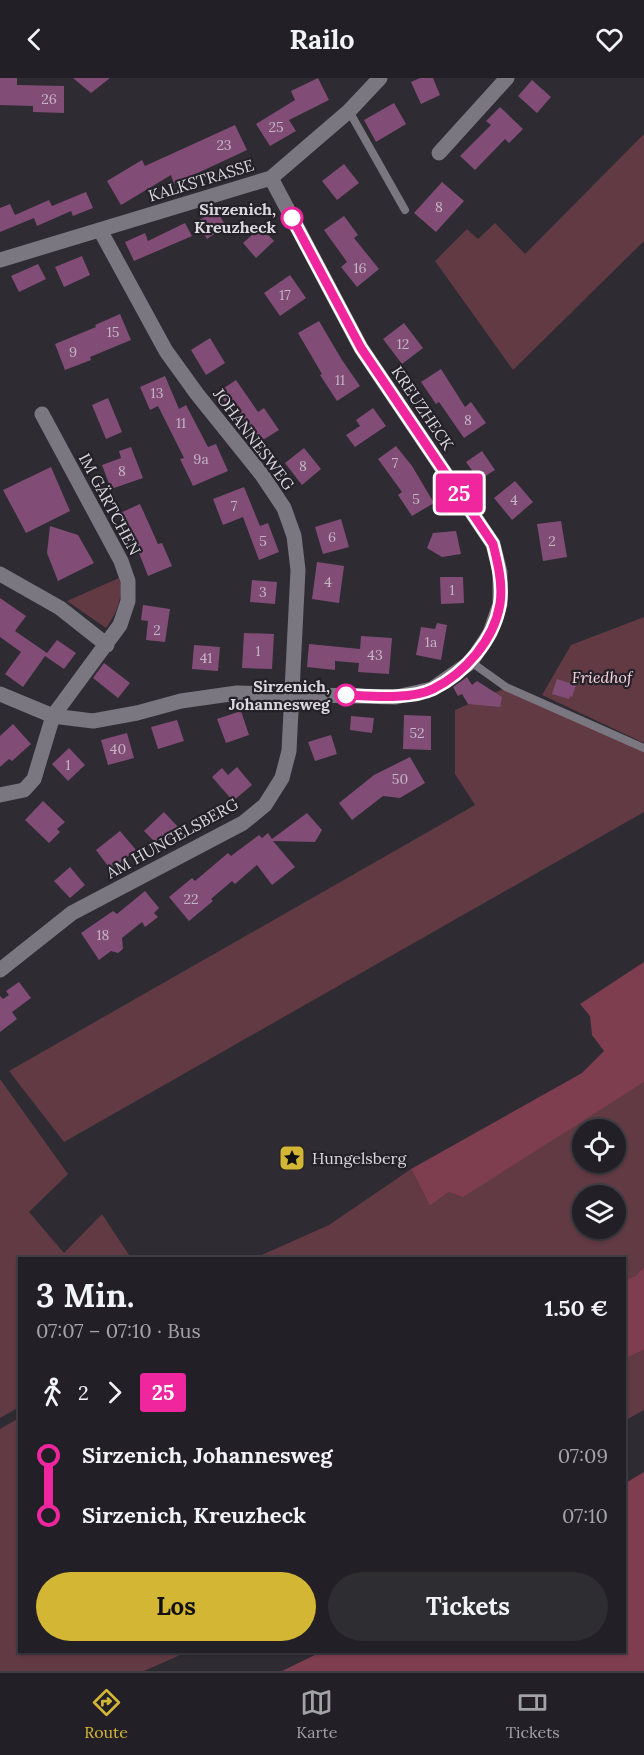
<!DOCTYPE html>
<html lang="de">
<meta charset="utf-8">
<style>
body{margin:0;font-family:Lora,serif;background:#2e2d32;color:#f1f3f6;height:100vh;display:flex;flex-direction:column;font-size:22px;white-space:nowrap}
*{box-sizing:border-box;margin:0}
p{font-size:20px;color:#a2a3a7}
.icon{flex:none;width:33px;height:33px;fill:none;stroke:currentColor;stroke-width:2;stroke-linecap:round;stroke-linejoin:round}
.map{position:relative;flex:1;overflow:hidden}
.side{position:absolute;left:18px;top:1179px;width:608px;height:396px;display:flex;flex-direction:column;background:#222026;border-radius:0px;box-shadow:0 2px 4px #0004,0 0 0 2px #3f3e43}
.side>*{flex:none}
.badge{padding:0 12px;border-radius:4px;font-size:21px;line-height:39px}
.buttons{position:absolute;left:572px;top:1041px;display:grid;gap:12px}
.buttons a{display:grid;place-items:center;width:54px;height:54px;border-radius:50%;background:#222026;box-shadow:0 2px 4px #0004,0 0 0 2px #3f3e43;font-size:30px}
.map>.badge{position:absolute;translate:-50% -50%;box-shadow:0 0 0 3px #fff}
.legs{display:flex;align-items:center;gap:9px;height:66px;padding:0 18px;font-size:20px}
.legs p{margin-inline-start:auto}
.headline{display:flex;align-items:center;justify-content:space-between;height:102px;padding:0 18px}
h1{font-size:33px;font-weight:700;line-height:45px}
.button{display:flex;gap:12px;margin-top:auto;padding:12px 18px}
.button a{flex:1;height:69px;border-radius:36px;background:#d4b635;color:#111;font-size:24px;font-weight:700;line-height:69px;text-align:center}
.button a+a{background:#2e2d32;color:#f1f3f6}
ul{padding:0 18px;list-style:none}
li{display:flex;align-items:center;gap:21px;height:60px;font-size:22px}
li i{display:grid;place-items:center;width:9px;height:100%;margin:0 8px;background:currentColor}
li i::after{content:'';width:15px;height:15px;margin:-8px;border:4px solid;border-radius:50%;background:#222026}
li p{margin-inline-start:auto}
li:first-child i{background:linear-gradient(#0000 50%,currentColor 0)}
li:last-child i{background:linear-gradient(currentColor 50%,#0000 0)}
header{display:flex;justify-content:space-between;align-items:center;height:78px;padding:0 18px;background:#222026;font-size:27px;font-weight:700}
.tab-bar{display:flex;justify-content:space-around;align-items:center;height:84px;border-top:2px solid #3f3e43;background:#222026;font-size:16px;color:#a2a3a7}
.tab-bar a{display:grid;justify-items:center;gap:3px}
.tab-bar .on{color:#d4b635}
.map>svg:first-child{display:block}
</style>
<header><svg class="icon" aria-label="back" viewBox="0 0 24 24"><path d="M15 5l-7 7 7 7"/></svg>Railo<svg class="icon" aria-label="heart" viewBox="0 0 24 24"><path d="M12 20l-8-8c-3-5 5-10 8-4 3-6 11-1 8 4z"/></svg></header>
<div class="map">
<svg width="644" height="1593" viewBox="0 0 644 1593">
<rect width="100%" height="100%" fill="#2e2b33"/>
<path fill="#613a43" fill-rule="evenodd" d="M644 56V163L513 292 435 183 467 151 478 161 495 145 525 176Z
M119 500C124 518 117 535 106 550L67 523Z
M644 539V665L542 617 571 567Z
M503 611 644 672V734L64 1064 9 993 475 727 455 696V632Z
M0 1001 68 1096 29 1134 64 1175 102 1136 131 1180H20L19 1329 0 1340Z
M644 1004V1189L635 1198 624 1202V1180H255L329 1147 411 1091 430 1128 449 1114ZM582 1052H615V1084H582ZM582 1118H615V1150H582Z
M644 1272V1332L624 1343V1281Z
M19 1340 20 1574H187L144 1593H0V1351Z"/>
<path fill="#7e3e4f" d="M644 884V1004L463 1119 449 1114 430 1128 411 1091 582 995 604 973 592 957 590 938 580 926Z
M644 1189V1272L624 1281V1202L635 1198Z
M644 1394V1593H282L321 1574H624V1406Z"/>
<path fill="#814d76" d="M0 0H17V7L64 8V35L33 34V28L0 27Z
M73 0H110L91 15Z
M318 0 329 22 289 42 296 53 270 68 256 46 295 22 291 13Z
M420 0H433L440 17 421 26 411 4Z
M532 2 551 19 537 35 518 18Z
M394 25 406 46 376 64 364 42Z
M500 29 523 51 509 65 505 61 475 92 460 78 491 47 486 43Z
M235 47 247 72 174 106 171 97 121 127 107 103 142 82 145 88Z
M344 86 359 105 337 122 322 103Z
M442 104 464 123 436 154 414 135Z
M86 114 93 130 73 138 71 133 37 148 34 140 0 154V130L10 126 15 137 49 122 52 128Z
M216 132 226 148 207 161 196 144Z
M344 138 358 157 354 160 379 191 357 209 341 189 347 184 324 152Z
M185 145 192 158 134 183 125 164 145 155 148 163Z
M261 149 274 163 256 180 243 165Z
M82 178 90 197 64 209 55 189Z
M38 186 46 201 19 214 11 198Z
M290 197 306 220 280 238 264 215Z
M120 236 131 262 90 279 91 282 65 292 55 266 96 249 95 247Z
M319 243 342 282 360 308 337 323 320 297 322 296 298 255Z
M404 245 423 270 402 286 383 261Z
M210 260 225 285 206 297 191 272Z
M441 291 465 329 471 324 486 345 464 360 439 324 436 326 421 304Z
M165 298 179 331 186 327 208 369 216 366 228 393 193 408 180 381 184 380 158 328 150 332 140 309Z
M236 302 258 334 264 330 279 352 258 365 234 328 230 331 218 314Z
M108 320 122 354 106 361 92 327Z
M373 330 386 348 355 369 346 357 360 348 356 342Z
M396 368 412 388 434 425 412 438 398 417 402 414 378 381Z
M131 369 143 400 111 411 102 387 121 380 119 373Z
M304 370 321 391 302 407 285 385Z
M482 373 495 392 479 402 466 384Z
M51 389 70 433 26 455 3 412Z
M515 403 533 424 512 442 494 420Z
M244 409 260 448 268 445 279 474 259 482 243 439 223 447 213 421Z
M140 426 158 466 162 465 172 488 148 498 132 457 128 458 118 436Z
M341 441 349 469 323 476 315 449Z
M561 443 567 479 543 483 537 446Z
M50 448 78 457 94 485 58 503 47 475Z
M456 453 461 476 442 479 427 470 433 455Z
M317 484 344 488 339 525 312 521Z
M440 499H463L464 525 441 526Z
M252 502 277 504 275 526 250 524Z
M0 520 26 538 15 553 47 575 57 562 76 575 64 591 45 578 23 609 5 596 21 574 0 559Z
M143 527 170 531 165 564 146 562 148 543 141 542Z
M437 545 447 547 441 582 416 577 421 549 435 551Z
M244 555 274 556 272 591 242 590Z
M361 558 392 560 389 596 358 594 359 585 335 583V592L307 589 309 566 360 571Z
M194 567 220 569 218 593 192 591Z
M104 585 130 605 118 620 93 600Z
M467 599 472 607 477 603 502 619 500 629 468 626 462 616 458 618 453 609Z
M557 601 576 607 572 619 570 618 569 621 552 616Z
M241 633 249 657 226 665 217 641Z
M404 637 431 638V672L403 671Z
M351 638 374 640 372 655 350 652Z
M177 642 184 663 158 671 151 649Z
M13 646 31 666 12 683 9 681 0 689V658Z
M127 655 134 680 108 687 101 662Z
M331 657 337 676 315 683 308 664Z
M69 670 85 687 68 703 52 686Z
M410 679 425 705 400 720 383 718 352 742 339 725 374 697Z
M237 689 252 707 233 723 212 699 222 690 228 697Z
M43 723 65 744 57 751 60 754 49 765 25 742Z
M164 734 179 750 160 769 144 753Z
M307 735 322 752 315 764 273 763 295 789 272 807 257 787 235 806 232 803 211 821 213 823 189 843 169 819 192 800 195 803 228 775 231 778 259 757 262 760 268 755 272 761Z
M120 753 136 772 111 792 96 772Z
M70 789 85 807 70 820 54 803Z
M145 813 159 830 154 835 158 839 145 849 142 844 122 860 123 871 118 875 111 873 99 882 81 855 113 833 117 836Z
M19 904 31 920 12 934 17 941 0 954V918L3 921 9 917 6 913Z"/>
<g fill="none" stroke-linecap="round" stroke-linejoin="round">
<path stroke="#7b7781" stroke-width="8" d="M349 33 405 132
M471 584 506 609 644 670"/>
<path stroke="#7b7781" stroke-width="15" d="M439 75 507 0
M0 182 271 100 349 33 380 0
M0 496 60 530 107 567
M0 616 53 638 93 643 137 635 181 623 237 615 396 619 432 611 471 584 490 555 500 526V494L493 466 361 270 271 100
M0 717 24 712 34 701 53 638 120 547 128 523V503L121 483 42 336
M0 892 72 835 243 745 265 727 282 700 289 673 298 492 294 458 284 430 262 397 197 316 166 273 100 152"/>
</g>
<g fill="none" stroke-linecap="round" stroke-linejoin="round">
<g stroke="#fff" stroke-width="14">
<path id="line-1" d="M292 140 361 270 493 466C498 486 503 506 500 526 494 562 465 595 433 611 410 622 371 618 346 617"/>
</g>
<use href="#line-1" stroke="#ef269d" stroke-width="9"/>
</g>
<defs>
<g id="sight-square" transform="scale(1.35)"><rect x="-9" y="-9" width="18" height="18" rx="4" fill="#d4b635" stroke="#242129"/><path d="M0-6L1.8-2.2L6-1.7L2.9 1.2L3.7 5.4L0 3.3L-3.7 5.4L-2.9 1.2L-6-1.7L-1.8-2.2Z" fill="#111"/></g>
</defs>
<g fill-rule="evenodd">
<use href="#sight-square" x="292" y="1080"/>
</g>
<g fill="#fff" stroke="#ef269d" stroke-width="3">
<circle cx="292" cy="140" r="10"/>
<circle cx="346" cy="617" r="10"/>
</g>
<g text-anchor="middle" dominant-baseline="central" stroke-width="4.5" stroke-linejoin="round" paint-order="stroke">
<g font-size="14" fill="#c4b6c5">
<text x="49" y="21">26</text>
<text x="276" y="49">25</text>
<text x="224" y="67">23</text>
<text x="439" y="129">8</text>
<text x="360" y="190">16</text>
<text x="285" y="217">17</text>
<text x="113" y="254">15</text>
<text x="403" y="266">12</text>
<text x="73" y="274">9</text>
<text x="340" y="302">11</text>
<text x="157" y="315">13</text>
<text x="468" y="342">8</text>
<text x="181" y="345">11</text>
<text x="201" y="381">9a</text>
<text x="395" y="385">7</text>
<text x="303" y="388">8</text>
<text x="122" y="393">8</text>
<text x="416" y="421">5</text>
<text x="514" y="422">4</text>
<text x="234" y="428">7</text>
<text x="332" y="459">6</text>
<text x="263" y="463">5</text>
<text x="552" y="463">2</text>
<text x="328" y="504">4</text>
<text x="452" y="512">1</text>
<text x="263" y="514">3</text>
<text x="157" y="552">2</text>
<text x="431" y="564">1a</text>
<text x="258" y="573">1</text>
<text x="375" y="577">43</text>
<text x="206" y="580">41</text>
<text x="417" y="655">52</text>
<text x="118" y="671">40</text>
<text x="68" y="687">1</text>
<text x="400" y="701">50</text>
<text x="191" y="821">22</text>
<text x="103" y="857">18</text>
</g>
<g font-size="16" fill="#dbd9df" stroke="#242129">
<text transform="translate(201 102) rotate(-17)">KALKSTRASSE</text>
<text transform="translate(423 330) rotate(56)">KREUZHECK</text>
<text transform="translate(254 361) rotate(53)">JOHANNESWEG</text>
<text transform="translate(110 426) rotate(62)">IM GÄRTCHEN</text>
<text transform="translate(172 760) rotate(-29)">AM HUNGELSBERG</text>
</g>
<g font-size="16" font-weight="bold" fill="#dbd9df" stroke="#242129" text-anchor="end">
<text x="276" y="131">Sirzenich,<tspan x="276" dy="18">Kreuzheck</tspan></text>
<text x="330" y="608">Sirzenich,<tspan x="330" dy="18">Johannesweg</tspan></text>
</g>
<g font-size="16" font-style="italic" fill="#fdd3dc" stroke="#242129">
<text x="602" y="599">Friedhof</text>
</g>
<g font-size="16" fill="#dbd9df" stroke="#242129" text-anchor="start">
<text x="312" y="1080">Hungelsberg</text>
</g>
</g>
</svg>
<div class="buttons">
<a><svg class="icon" aria-label="locate" viewBox="0 0 24 24"><circle cx="12" cy="12" r="6"/><path d="M12 2v4M12 18v4M2 12h4M18 12h4"/></svg></a>
<a><svg class="icon" aria-label="layers" viewBox="0 0 24 24"><path d="M12 4l9 5-9 5-9-5zM3 14l9 5 9-5"/></svg></a>
</div>
<b class="badge" style="left:459px;top:415px;background:#ef269d;color:#fff">25</b>
<section class="side">
<div class="headline"><div><h1>3 Min.</h1><p>07:07 – 07:10 · Bus</p></div><b>1.50 €</b></div>
<div class="legs"><svg class="icon" aria-label="walk" viewBox="0 0 24 24"><circle cx="13" cy="4" r="2"/><path d="M13 8l-2 6 4 7M11 14l-3 7M7 12l3-4h3l4 4"/></svg>2<svg class="icon" aria-label="forward" viewBox="0 0 24 24"><path d="M9 5l7 7-7 7"/></svg><b class="badge" style="background:#ef269d;color:#fff">25</b></div>
<ul>
<li><i style="color:#ef269d"></i><b>Sirzenich, Johannesweg</b><p>07:09</p></li>
<li><i style="color:#ef269d"></i><b>Sirzenich, Kreuzheck</b><p>07:10</p></li>
</ul>
<div class="button"><a>Los</a><a>Tickets</a></div>
</section>
</div>
<nav class="tab-bar">
<a class="on"><svg class="icon" aria-label="directions" viewBox="0 0 24 24"><path d="M12 3l9 9-9 9-9-9zM9 14v-3h6M13 9l2 2-2 2"/></svg>Route</a>
<a><svg class="icon" aria-label="map" viewBox="0 0 24 24"><path d="M3 6l6-2 6 2 6-2v14l-6 2-6-2-6 2zM9 4v14M15 6v14"/></svg>Karte</a>
<a><svg class="icon" aria-label="tickets" viewBox="0 0 24 24"><path d="M3 7h18v10H3zM15 7v10"/></svg>Tickets</a>
</nav>
